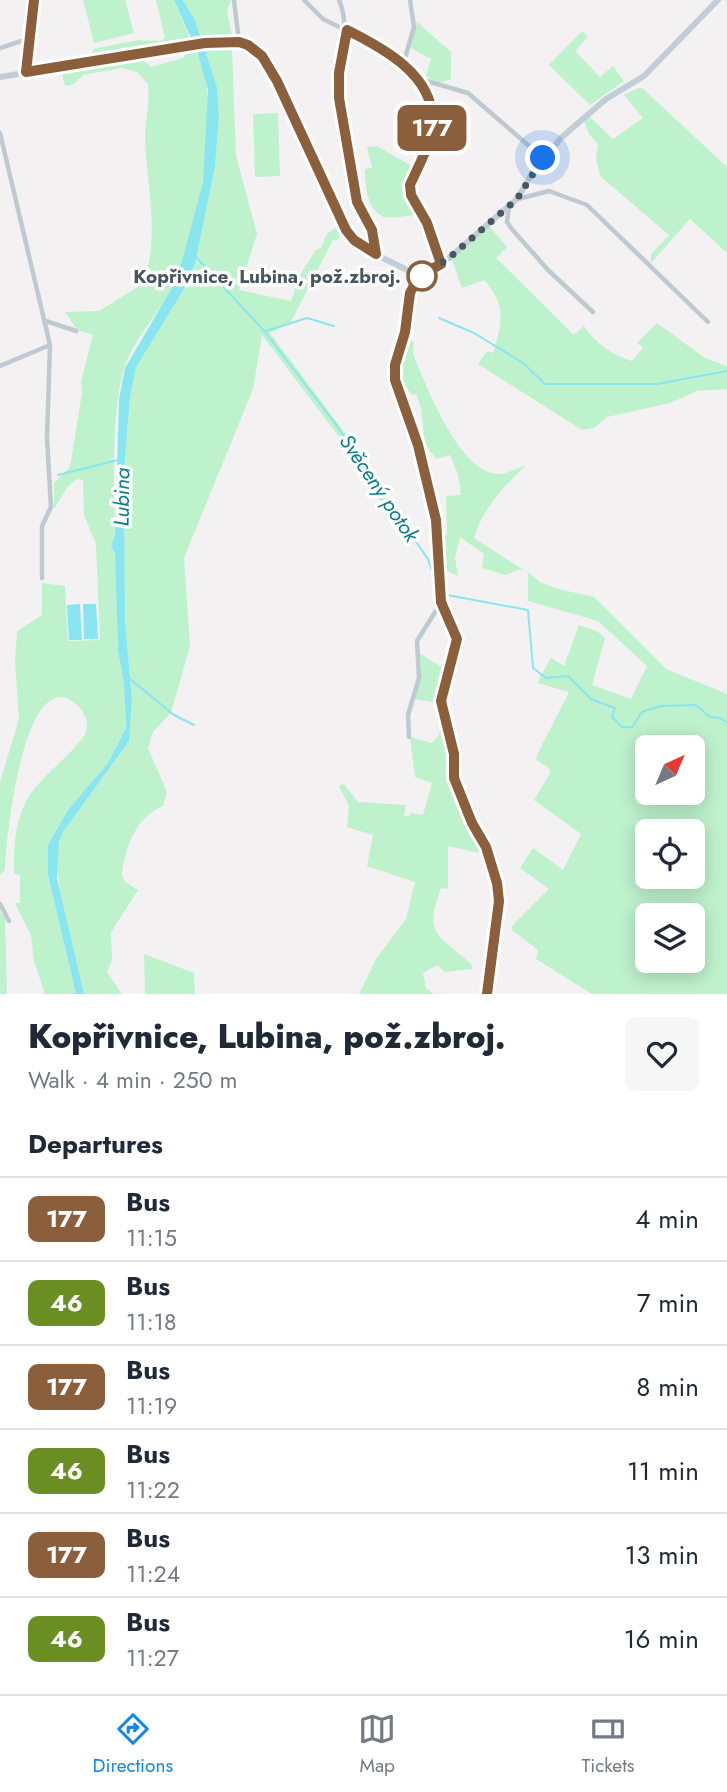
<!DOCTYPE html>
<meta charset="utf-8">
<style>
body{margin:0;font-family:Jost,sans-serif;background:#f6f6f7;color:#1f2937;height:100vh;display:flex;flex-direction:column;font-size:26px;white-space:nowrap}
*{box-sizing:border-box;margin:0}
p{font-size:23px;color:#747a83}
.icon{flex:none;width:38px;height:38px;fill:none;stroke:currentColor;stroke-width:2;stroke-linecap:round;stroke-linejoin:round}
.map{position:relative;height:994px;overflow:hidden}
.drawer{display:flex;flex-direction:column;background:#fff;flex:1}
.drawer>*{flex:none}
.badge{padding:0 14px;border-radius:10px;font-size:24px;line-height:46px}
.needle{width:46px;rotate:44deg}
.buttons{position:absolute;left:635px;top:735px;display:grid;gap:14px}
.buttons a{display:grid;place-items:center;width:70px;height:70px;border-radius:10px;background:#fff;box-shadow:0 4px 18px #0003;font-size:35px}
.you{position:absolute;width:35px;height:35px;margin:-18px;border:5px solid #fff;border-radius:50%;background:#1a73e8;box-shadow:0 0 0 10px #1a73e833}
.map>.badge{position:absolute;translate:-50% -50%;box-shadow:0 0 0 4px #fff}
h2{padding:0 28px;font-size:26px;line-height:63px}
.round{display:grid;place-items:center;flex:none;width:74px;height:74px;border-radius:10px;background:#f6f6f7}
.overview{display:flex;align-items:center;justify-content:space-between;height:119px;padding:0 28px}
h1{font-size:33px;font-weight:800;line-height:52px}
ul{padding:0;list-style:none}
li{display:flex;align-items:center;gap:21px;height:84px;padding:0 28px;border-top:2px solid #e0e1e3}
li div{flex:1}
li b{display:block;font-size:26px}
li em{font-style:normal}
li .badge{min-width:77px;font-weight:700;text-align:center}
.menu{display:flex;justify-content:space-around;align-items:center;height:98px;border-top:2px solid #e0e1e3;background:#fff;font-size:19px;color:#747a83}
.menu a{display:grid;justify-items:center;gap:4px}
.menu .on{color:#1187ed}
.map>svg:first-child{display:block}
</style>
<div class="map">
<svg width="727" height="994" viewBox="0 0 727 994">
<rect width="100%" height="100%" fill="#f3f1f1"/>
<path fill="#bef2cd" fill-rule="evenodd" d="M83 0H125L134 33 94 43Z
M156 0H174L190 39 93 56V49L138 40 161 41 165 38Z
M183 0H231L227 11 232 35 207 40 210 46 232 48 236 156 257 234 239 290 291 301 301 273 316 250 321 248 327 233 336 228 340 235 337 241 333 240 291 322 270 333 342 429 393 507 386 522 385 508 340 438 262 335 253 389 184 558 190 646 171 713 153 732 148 748 167 792 163 806C136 817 125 847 122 875L125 882 138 890 111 932 112 960 107 972 122 994H84C74 950 46 872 63 832L129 741 132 700 125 620 124 471 130 397 136 366 184 289 195 264 215 167 219 117 217 87 195 20Z
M417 22 451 52V79L439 83 426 76 431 59 411 48Z
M582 31 588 37 575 51 600 77 613 66 624 81 590 105 549 65Z
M195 49C226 109 201 230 172 288 158 315 135 337 125 366 111 408 114 491 115 537L111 546 115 554 118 651 124 684 126 728 108 763 68 810 48 845V875L76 994H45L34 961 31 935 15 903H20V875L14 874C13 849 15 824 26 801 38 778 80 748 86 732 89 724 85 713 79 707 24 652 5 846 5 870L0 875V782L19 719 15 662 17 631 42 615V583L65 586 68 641 100 640 96 544 84 515 83 480 77 479 68 486 54 509V483L70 467 82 393 81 381 93 335 77 330 65 312 99 311 141 285C162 245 146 182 145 139 145 120 150 103 148 84L137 72 122 68 83 75 74 84 65 86 61 70 140 57 151 67 183 58 185 52Z
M638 88H642L727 167V253L690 219 651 263V254L669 235 600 176 596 159 598 144 589 134 584 121 589 116 613 139 643 118 624 95Z
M278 113 280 176 255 177 253 114Z
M377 146 415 168C408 187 406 199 419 216 408 214 397 219 386 217 367 214 365 184 365 169L372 168 367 147Z
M489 226 507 247 496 258 574 335 584 326C596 344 612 355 632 361L643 348 637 343 657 323 705 358 727 366V389L697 391 670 403 607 417 594 428 582 430 478 364 487 351 493 353C503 323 506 304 484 280L462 288 452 260Z
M408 339 414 342 413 354C426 385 460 476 500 474 508 473 518 468 526 465 504 487 483 507 474 538L522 569 505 575 482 568 484 554 460 537 455 558 458 576 443 569 440 535H447L446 496 461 495 458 474 450 455 436 459 425 444 421 408 416 394 412 395 405 386 399 385 398 364Z
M528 572 540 582 558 589 594 597 666 669 727 694V994H592L536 959 538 950 512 930V926L549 889 520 868 533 848 563 870 581 834 534 800 550 773 549 768 536 760 538 753 569 692 537 683 551 658 564 666 579 625 598 632 605 638 592 685 631 699 647 666 598 621 528 601ZM693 747V793H648V747ZM648 831H693V877H648ZM693 915V961H648V915Z
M419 653 443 668 438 703 413 699 420 677Z
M442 723 452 754 449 777 488 855 448 846V889L441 888C423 937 438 933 472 965V969L445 972 437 965 423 973 426 988 434 994H359L376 959 406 919 415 882 367 866 373 835 347 827 349 806 339 786 344 784 358 802 406 805 404 816H410V813L423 815 432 783 415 777 410 737 432 743 439 735Z
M0 911 5 919 7 994H0Z
M144 954 194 973 195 994H145Z"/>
<path fill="#89e5f0" d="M174 0H183L195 20 217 87 219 117 215 167 195 264 184 289 136 367 130 397 124 471 125 620 132 700 129 741 63 832 59 843 57 879 84 994H76L48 875V845L68 810 108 763 126 728 124 684 118 651 115 554 111 546 115 536 119 400 125 368 172 288 183 258 203 182 208 90 198 54Z
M80 604 82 640H69L67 605Z
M83 604H96L98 639H84Z"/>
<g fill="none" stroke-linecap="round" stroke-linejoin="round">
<path stroke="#89e5f0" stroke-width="2" d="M196 257 265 332 334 422 428 559 438 590
M439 318 474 333 523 363 545 384H657L727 371
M266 331 307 318 334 326
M58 475 118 460
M442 594 528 610 533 668 546 678 568 676 591 699 615 708 612 717 622 727H632L642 712 660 706 696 705 710 717 720 718 727 723
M130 679 174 715 194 725"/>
<path stroke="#becad0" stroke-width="4.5" d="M234 0 239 42
M304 0 323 19 376 45 420 79 468 93 543 158
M339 0C353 33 335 62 339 96 343 130 348 166 357 199 362 219 376 232 376 254
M0 48 30 38
M403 65 414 27 410 0
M26 72 34 0
M420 79 432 124 410 185 413 202 427 223 440 263
M0 133 50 345 47 438 51 507 42 526V578
M518 199 549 191 587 205 708 322
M509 206 507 222 511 228 548 270 593 312
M419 276 406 310 405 332 395 365V380L418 445 436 520 441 602 457 639V648L447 669 441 695 454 754V777L474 828 486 847 497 883 499 901 487 994
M46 321 76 331
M0 366 50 345
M409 737 408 715 419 678 417 641 437 609 442 606
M0 904 9 921"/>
<path stroke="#c1ced8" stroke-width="6" d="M0 77 205 43C221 41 238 38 252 48 286 69 322 196 350 236L371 252 419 276 449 258 517 199 536 167 562 137 606 99 644 76 718 0"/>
</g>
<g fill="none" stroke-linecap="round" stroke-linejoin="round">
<g stroke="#fff" stroke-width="16">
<path id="line" d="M34 0 26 72 205 43 239 42 248 45 262 56 277 81 346 230 354 240 376 254 372 230 357 202 339 98V73L347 30C383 48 436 76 432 124 431 144 418 167 410 185L411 195 427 223 441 264 419 276 410 293 405 332 395 365V380L418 445 436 520 441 602 457 639 441 701 454 754V778L472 823 486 847 497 883 499 901 487 994"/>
</g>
<use href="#line" stroke="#8b5e3c" stroke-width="10"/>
<path stroke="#47565f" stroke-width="7" stroke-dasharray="0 12.6" d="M422 276 449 258 517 199 543 158"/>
</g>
<circle fill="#fff" stroke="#8b5e3c" stroke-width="3.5" cx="422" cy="276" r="14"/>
<g text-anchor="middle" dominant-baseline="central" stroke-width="7" stroke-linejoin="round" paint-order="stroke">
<g font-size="19" font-weight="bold" fill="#47565f" stroke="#fff" text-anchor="end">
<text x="401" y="276">Kopřivnice, Lubina, pož.zbroj.</text>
</g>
<g font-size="21" font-style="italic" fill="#097c8b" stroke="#fff">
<text transform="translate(379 488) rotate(56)">Svěcený potok</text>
<text transform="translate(122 497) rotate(-89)">Lubina</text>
</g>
</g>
</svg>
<div class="buttons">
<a><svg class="needle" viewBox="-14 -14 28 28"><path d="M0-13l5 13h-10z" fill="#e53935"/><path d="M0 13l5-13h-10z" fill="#747a83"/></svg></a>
<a><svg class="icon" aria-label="locate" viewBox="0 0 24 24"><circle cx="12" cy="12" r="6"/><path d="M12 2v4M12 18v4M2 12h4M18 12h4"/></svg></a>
<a><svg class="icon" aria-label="layers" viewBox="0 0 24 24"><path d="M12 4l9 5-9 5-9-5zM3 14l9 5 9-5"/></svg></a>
</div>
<div class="you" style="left:543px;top:158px"></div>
<b class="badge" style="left:432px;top:128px;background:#8b5e3c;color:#fff">177</b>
</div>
<section class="drawer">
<div class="overview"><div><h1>Kopřivnice, Lubina, pož.zbroj.</h1><p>Walk · 4 min · 250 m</p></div><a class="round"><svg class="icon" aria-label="heart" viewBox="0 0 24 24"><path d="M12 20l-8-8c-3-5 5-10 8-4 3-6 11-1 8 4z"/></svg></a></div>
<h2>Departures</h2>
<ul>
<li><span class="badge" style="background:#8b5e3c;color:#fff">177</span><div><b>Bus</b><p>11:15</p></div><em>4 min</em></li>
<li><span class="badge" style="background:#6b8e23;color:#fff">46</span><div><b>Bus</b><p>11:18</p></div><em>7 min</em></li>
<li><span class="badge" style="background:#8b5e3c;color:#fff">177</span><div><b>Bus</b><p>11:19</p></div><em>8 min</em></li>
<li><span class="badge" style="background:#6b8e23;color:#fff">46</span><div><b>Bus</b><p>11:22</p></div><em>11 min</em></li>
<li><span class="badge" style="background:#8b5e3c;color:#fff">177</span><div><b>Bus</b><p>11:24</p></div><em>13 min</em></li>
<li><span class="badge" style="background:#6b8e23;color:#fff">46</span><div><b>Bus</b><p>11:27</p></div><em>16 min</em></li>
</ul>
</section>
<nav class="menu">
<a class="on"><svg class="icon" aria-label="directions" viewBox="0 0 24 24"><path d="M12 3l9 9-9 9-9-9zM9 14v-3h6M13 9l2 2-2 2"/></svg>Directions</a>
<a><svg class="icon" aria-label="map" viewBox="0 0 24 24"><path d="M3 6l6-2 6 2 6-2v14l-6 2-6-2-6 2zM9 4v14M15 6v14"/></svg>Map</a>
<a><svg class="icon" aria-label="tickets" viewBox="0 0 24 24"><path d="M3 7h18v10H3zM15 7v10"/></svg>Tickets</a>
</nav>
